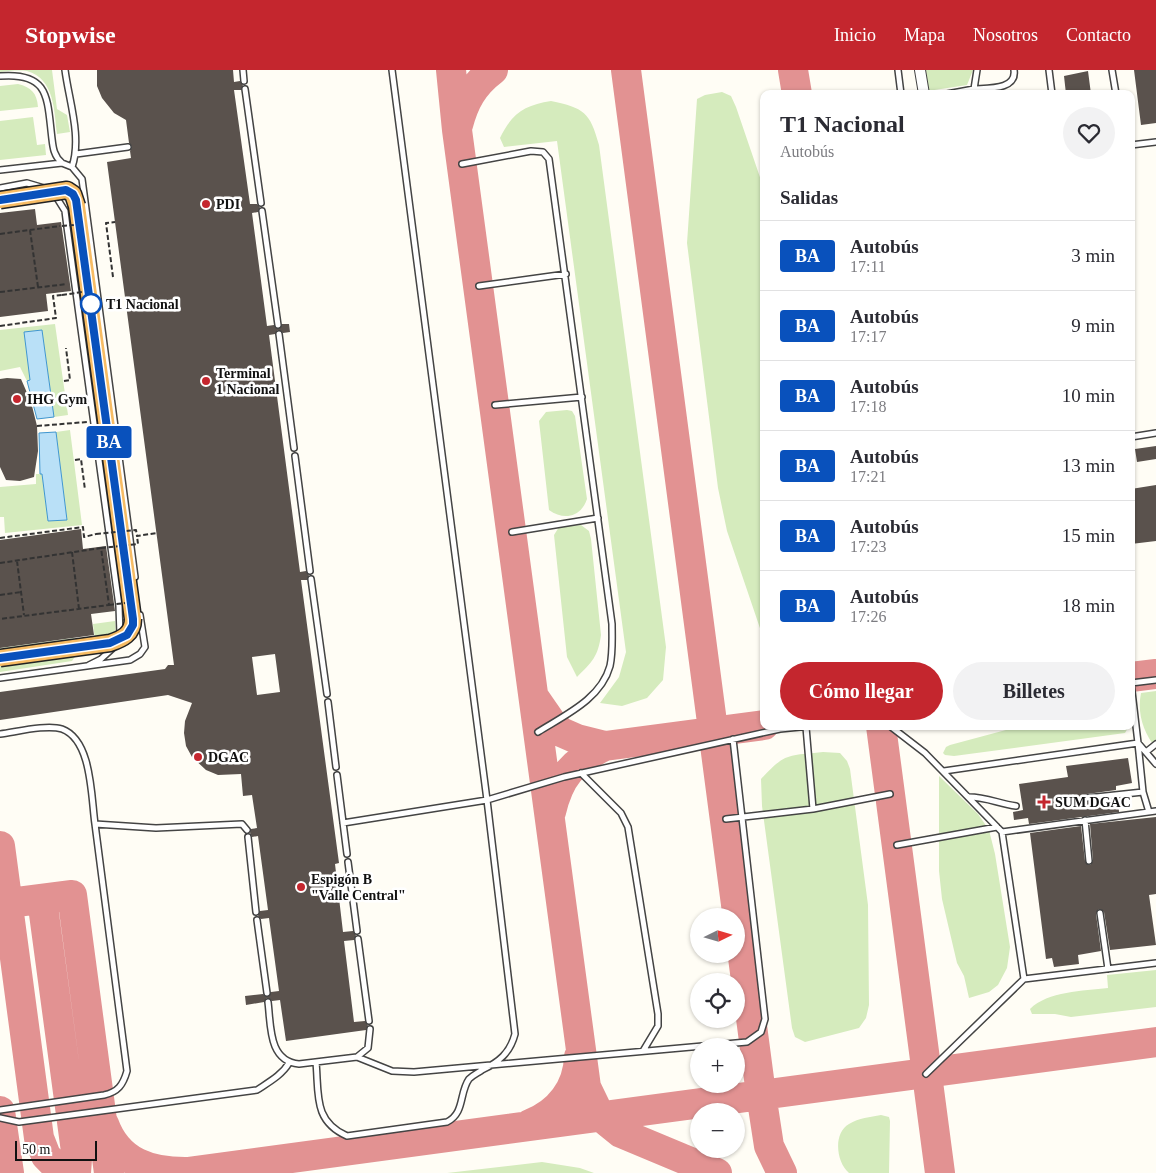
<!DOCTYPE html>
<html lang="es">
<meta charset="utf-8">
<style>
body{margin:0;font-family:Georgia,serif;background:#f2f2f3;color:#2b2b33;height:100vh;display:flex;flex-direction:column;font-size:19px;white-space:nowrap}
*{box-sizing:border-box;margin:0}
p{font-size:16px;color:#7c7c81}
.icon{flex:none;width:28px;height:28px;fill:none;stroke:currentColor;stroke-width:2;stroke-linecap:round;stroke-linejoin:round}
.map{position:relative;flex:1;overflow:hidden}
.sheet{position:absolute;left:760px;top:20px;width:375px;height:640px;display:flex;flex-direction:column;background:#fff;border-radius:10px;box-shadow:0 1px 4px #0004}
.sheet>*{flex:none}
.badge{padding:0 10px;border-radius:4px;font-size:18px;line-height:32px}
.needle{width:32px;rotate:85deg}
.controls{position:absolute;left:690px;top:838px;display:grid;gap:10px}
.controls a{display:grid;place-items:center;width:55px;height:55px;border-radius:50%;background:#fff;box-shadow:0 1px 4px #0004;font-size:25px}
.scale{position:absolute;left:15px;bottom:12px;width:82px;box-sizing:border-box;padding-left:5px;border:2px solid #111;border-top:0;font-size:14px;line-height:18px;white-space:nowrap;color:#111;-webkit-text-stroke:4px #fff;paint-order:stroke}
.map>.badge{position:absolute;translate:-50% -50%;box-shadow:0 0 0 2px #fff}
h2{padding:0 20px;font-size:19px;line-height:45px}
.round{display:grid;place-items:center;flex:none;width:52px;height:52px;border-radius:26px;background:#f2f2f3}
.headline{display:flex;align-items:center;justify-content:space-between;height:85px;padding:0 20px}
h1{font-size:24px;font-weight:600;line-height:38px}
.button{display:flex;gap:10px;margin-top:auto;padding:10px 20px}
.button a{flex:1;height:58px;border-radius:30px;background:#c4262e;color:#fff;font-size:20px;font-weight:600;line-height:58px;text-align:center}
.button a+a{background:#f2f2f3;color:#2b2b33}
ul{padding:0;list-style:none}
li{display:flex;align-items:center;gap:15px;height:70px;padding:0 20px;border-top:1px solid #e1e1e2}
li div{flex:1}
li b{display:block;font-size:19px}
li em{font-style:normal}
li .badge{min-width:55px;font-weight:700;text-align:center}
header{display:flex;align-items:center;gap:30px;box-sizing:border-box;height:70px;padding:0 25px;background:#c4262e;color:#fff}
header strong{font-size:24px}
nav{display:flex;gap:28px;margin-inline-start:auto;font-size:18px}
.map>svg:first-child{display:block}
</style>
<header>
<strong>Stopwise</strong>
<nav><a>Inicio</a><a>Mapa</a><a>Nosotros</a><a>Contacto</a></nav>
</header>
<div class="map">
<svg width="1156" height="1103" viewBox="0 0 1156 1103">
<rect width="100%" height="100%" fill="#fffdf5"/>
<path fill="#d5ebbd" d="M0 0H52L57 39 67 45 70 62 57 64C54 41 55 9 27 1 19 0 8 1 0 2Z
M926 0H973L967 15 928 21Z
M18 14C31 17 37 23 38 37L0 41V16Z
M722 22 731 26 736 37 764 119V570L727 461 718 418 687 173 697 29 705 25Z
M551 31C584 38 590 42 599 75L666 577 663 610 647 628 622 636 600 633 619 607 626 582 557 71 504 77 500 68C512 43 525 35 551 31Z
M33 47 37 75 45 74 46 85 0 90V51Z
M55 254 68 345 54 347 42 260 24 262 30 310 27 311 20 297 0 301V260Z
M567 340 572 341 575 346 587 429C581 447 564 451 549 440L539 351 546 342Z
M70 360 82 455 5 463 4 447H0V417L36 414V404H42L48 451 67 449 56 362Z
M581 455 589 461 591 469 601 565C598 587 592 592 577 607L567 587 554 465 559 457Z
M115 551C117 567 114 579 97 584L93 554Z
M74 568 76 585 72 591 0 602V578Z
M1156 621V678C1143 662 1137 643 1141 623Z
M1021 656H1129L1125 663 954 686 945 685 943 683 946 677 950 675Z
M823 682 840 683 847 691 850 699 868 835 869 935 866 948 859 958 805 972 795 967 792 958 762 736 761 709C786 682 788 686 823 682Z
M939 706 978 744 989 760 995 784 1010 877 1007 898 998 915 989 922 969 928 964 906 957 893 942 829 939 801Z
M1156 900V937L1071 947 1055 944H1032L1030 939C1048 921 1083 921 1108 918L1107 905Z
M881 1045 889 1047 890 1051 889 1103H849C836 1092 833 1063 849 1054 859 1048 870 1047 881 1045Z
M542 1092 580 1098 594 1103H447Z"/>
<path fill="#b9e0f7" stroke="#3f96cf" d="M42 260 54 347 37 349 27 311 30 310 24 262Z
M56 362 67 450 48 451 42 404H40L39 363Z"/>
<g fill="none" stroke-linecap="round" stroke-linejoin="round">
<path stroke="#e29292" stroke-width="30" d="M451 0 457 60 586 1017 600 1046 621 1063 717 1103
M626 0 761 1024 769 1076 782 1103
M793 0 797 24
M458 55C464 32 473 15 493 0
M1131 607 1156 604
M534 627 552 653 561 662 577 669 605 676 764 655
M881 656 940 1103
M551 742C559 707 573 691 605 676
M0 776 39 1068 46 1086 63 1103
M42 829 77 1089 76 1103
M0 834 72 825 109 1103
M0 1041 9 1103
M104 1054C118 1093 151 1103 190 1102
M530 1054C559 1043 578 1018 579 987
M180 1103 1156 972"/>
</g>
<path fill="#5a524d" fill-rule="evenodd" d="M97 0H233L234 12 240 11 243 15 241 20H234L250 134H257L260 137 258 142 252 143 267 256 274 255 278 259 282 254H289L290 262 283 263 278 260 275 264 269 265 300 502 306 501 309 505 307 510H301L339 793 335 794 343 862 353 861 356 865 354 870 344 871 354 952 365 951 368 955 366 960 286 971 280 930 272 931 267 928 264 932 246 935 245 926 263 924 267 927 271 922 279 921 269 848 261 849 258 846 260 841 268 840 258 766 252 767 250 763 251 759 257 758 252 725 243 726 241 704 218 705 206 700 192 687 186 676 184 663 185 651 192 633 168 625 0 650V622L165 599 168 595H174L107 92 131 88 130 81 132 77 129 73 126 50 114 43 102 28 97 16ZM275 584 280 622 257 625 252 587Z
M1134 0H1156V53L1141 55Z
M1088 1 1091 24H1066L1064 6Z
M35 139 37 155 61 152 71 221 46 224 48 241 0 247V143Z
M7 308 21 309 31 332 37 356 38 381 34 407 20 411 6 410 0 397V309Z
M1156 376V389L1137 392 1135 379Z
M1156 415V471L1131 474V419Z
M81 459 83 479 106 476 115 541 91 544 94 565 0 578V470Z
M1128 688 1132 713 1116 716V720L1087 724 1083 727 1084 731 1087 732 1118 729 1119 742 1029 754 1028 748 1014 750 1013 742 1023 740 1019 714 1068 707 1066 696Z
M1156 747V824L1149 825 1156 875 1110 880 1104 842 1099 839 1096 844 1101 881 1078 885 1079 894 1054 897 1052 888 1046 889 1030 763 1081 756 1085 791 1090 795 1093 791 1090 754Z"/>
<g fill="none" stroke-linecap="round" stroke-linejoin="round">
<g stroke="#444" stroke-width="8">
<path id="service" d="M65 0C69 31 82 67 72 97
M243 0 244 11
M898 0 901 24
M1049 0 1052 24
M1112 0 1116 24
M0 6C50 2 47 28 52 69 53 78 54 86 62 93
M245 19 261 133
M974 19C988 18 1017 20 1014 0
M947 24 974 19 977 0
M1131 75 1156 72
M76 84 128 77
M462 94 531 81 543 82 549 89 612 554C612 568 613 582 610 596 601 629 565 645 538 662
M0 100 62 93 72 97 82 109 135 507
M0 118 27 113 44 118
M55 125 65 141 67 157 119 536 120 565
M262 141 278 255
M479 216 566 204
M279 264 294 378
M495 335 582 327
M1131 367 1156 363
M295 386 310 501
M512 462 598 448
M311 509 327 624
M89 595 101 589 114 577
M0 608 130 590 140 584 145 577 140 545
M1131 613 1138 673 1156 694
M1131 613 1156 610
M328 632 336 697
M890 656 925 683 1002 762 1024 909 1156 893
M806 657 813 739
M0 664C16 662 47 654 62 659 92 670 91 726 95 754L156 758 242 754 247 760
M1146 682 1156 674
M944 701 1138 673 1143 722 1149 742
M581 703 621 743 628 757 658 944V956L643 981
M337 705 347 784
M969 727C986 727 1000 734 1016 736
M1087 728 1143 722
M726 749 813 739 890 724
M1085 750 1089 791
M343 753 487 730 564 707 780 659 810 656
M1002 762 1156 741
M248 767 256 842
M897 775 997 757
M348 792 357 861
M1100 843 1108 899
M257 850 267 923
M358 869 369 951
M268 932C271 955 268 991 299 994L357 987 368 978 370 959
M357 987 392 1001 414 1002 747 972 761 962 765 949 733 669
M316 992C319 1024 313 1051 347 1066L447 1052C465 1043 459 1023 469 1009 473 1005 478 1003 482 1000 499 992 510 983 515 964L487 730 392 0
M926 1004 1024 909
M0 1040 104 1025C118 1022 123 1015 127 1001L95 754
M0 1048 19 1052 257 1020C269 1012 282 1005 289 993"/>
</g>
<g stroke="#444" stroke-width="12">
<path id="minor" d="M920 0 924 24"/>
</g>
<g stroke="#222" stroke-width="19">
<path id="trunk" d="M77 136 133 549"/>
</g>
<path stroke="#333" stroke-width="2" stroke-dasharray="5 2.5" stroke-linecap="butt" d="M30 160 38 217
M0 164 60 156
M113 207 106 153 115 152
M0 222 67 214
M0 256 56 248 53 226 62 225
M64 311 70 310 66 278
M37 356 87 352
M75 390 81 389 85 420
M0 468 83 457 84 467 96 464
M72 482 79 539
M17 491 24 545
M0 493 101 478 109 535 0 549
M0 525 21 522"/>
<use href="#service" stroke="#fff" stroke-width="5"/>
<use href="#minor" stroke="#fff" stroke-width="10"/>
<use href="#trunk" stroke="#f7bc64" stroke-width="16"/>
<g stroke="#222" stroke-width="19" stroke-linecap="butt">
<path id="trunk-bridge" d="M0 130 67 120 73 124 77 136
M0 588 110 573C122 569 133 564 133 549"/>
</g>
<path stroke="#333" stroke-width="2" stroke-dasharray="5 2.5" stroke-linecap="butt" d="M62 156 74 155
M62 225 89 221
M96 464 136 460 137 466 157 463
M101 478 138 474 137 466
M109 535 125 533"/>
<use href="#trunk-bridge" stroke="#f7bc64" stroke-width="16"/>
</g>
<g fill="none" stroke-linecap="round" stroke-linejoin="round">
<g stroke="#fff" stroke-width="11">
<path id="line" d="M0 130 66 120 73 124 76 130 133 549V555L127 565 110 573 0 588"/>
</g>
<use href="#line" stroke="#0951bc" stroke-width="8"/>
</g>
<g fill="#c4262e" stroke="#fff" stroke-width="2">
<circle cx="206" cy="134" r="5"/>
<circle cx="206" cy="311" r="5"/>
<circle cx="17" cy="329" r="5"/>
<circle cx="198" cy="687" r="5"/>
<path d="M1041.5 724.5h5v5h5v5h-5v5h-5v-5h-5v-5h5z"/>
<circle cx="301" cy="817" r="5"/>
</g>
<circle fill="#fff" stroke="#0951bc" stroke-width="2.5" cx="91" cy="234" r="10"/>
<g text-anchor="middle" dominant-baseline="central" stroke-width="5" stroke-linejoin="round" paint-order="stroke">
<g font-size="14" font-weight="bold" fill="#111" stroke="#fff" text-anchor="start">
<text x="216" y="134">PDI</text>
<text x="216" y="303">Terminal<tspan x="216" dy="16">1 Nacional</tspan></text>
<text x="27" y="329">IHG Gym</text>
<text x="208" y="687">DGAC</text>
<text x="1055" y="732">SUM DGAC</text>
<text x="311" y="809">Espigón B<tspan x="311" dy="16">"Valle Central"</tspan></text>
</g>
<g font-size="14" font-weight="bold" fill="#111" stroke="#fff" text-anchor="start">
<text x="106" y="234">T1 Nacional</text>
</g>
</g>
</svg>
<div class="controls">
<a><svg class="needle" viewBox="-14 -14 28 28"><path d="M0-13l5 13h-10z" fill="#e53935"/><path d="M0 13l5-13h-10z" fill="#7c7c81"/></svg></a>
<a><svg class="icon" aria-label="locate" viewBox="0 0 24 24"><circle cx="12" cy="12" r="6"/><path d="M12 2v4M12 18v4M2 12h4M18 12h4"/></svg></a>
<a>+</a>
<a>−</a>
</div>
<div class="scale">50 m</div>
<b class="badge" style="left:109px;top:372px;background:#0951bc;color:#fff">BA</b>
<section class="sheet">
<div class="headline"><div><h1>T1 Nacional</h1><p>Autobús</p></div><a class="round"><svg class="icon" aria-label="heart" viewBox="0 0 24 24"><path d="M12 20l-8-8c-3-5 5-10 8-4 3-6 11-1 8 4z"/></svg></a></div>
<h2>Salidas</h2>
<ul>
<li><span class="badge" style="background:#0951bc;color:#fff">BA</span><div><b>Autobús</b><p>17:11</p></div><em>3 min</em></li>
<li><span class="badge" style="background:#0951bc;color:#fff">BA</span><div><b>Autobús</b><p>17:17</p></div><em>9 min</em></li>
<li><span class="badge" style="background:#0951bc;color:#fff">BA</span><div><b>Autobús</b><p>17:18</p></div><em>10 min</em></li>
<li><span class="badge" style="background:#0951bc;color:#fff">BA</span><div><b>Autobús</b><p>17:21</p></div><em>13 min</em></li>
<li><span class="badge" style="background:#0951bc;color:#fff">BA</span><div><b>Autobús</b><p>17:23</p></div><em>15 min</em></li>
<li><span class="badge" style="background:#0951bc;color:#fff">BA</span><div><b>Autobús</b><p>17:26</p></div><em>18 min</em></li>
</ul>
<div class="button"><a>Cómo llegar</a><a>Billetes</a></div>
</section>
</div>
